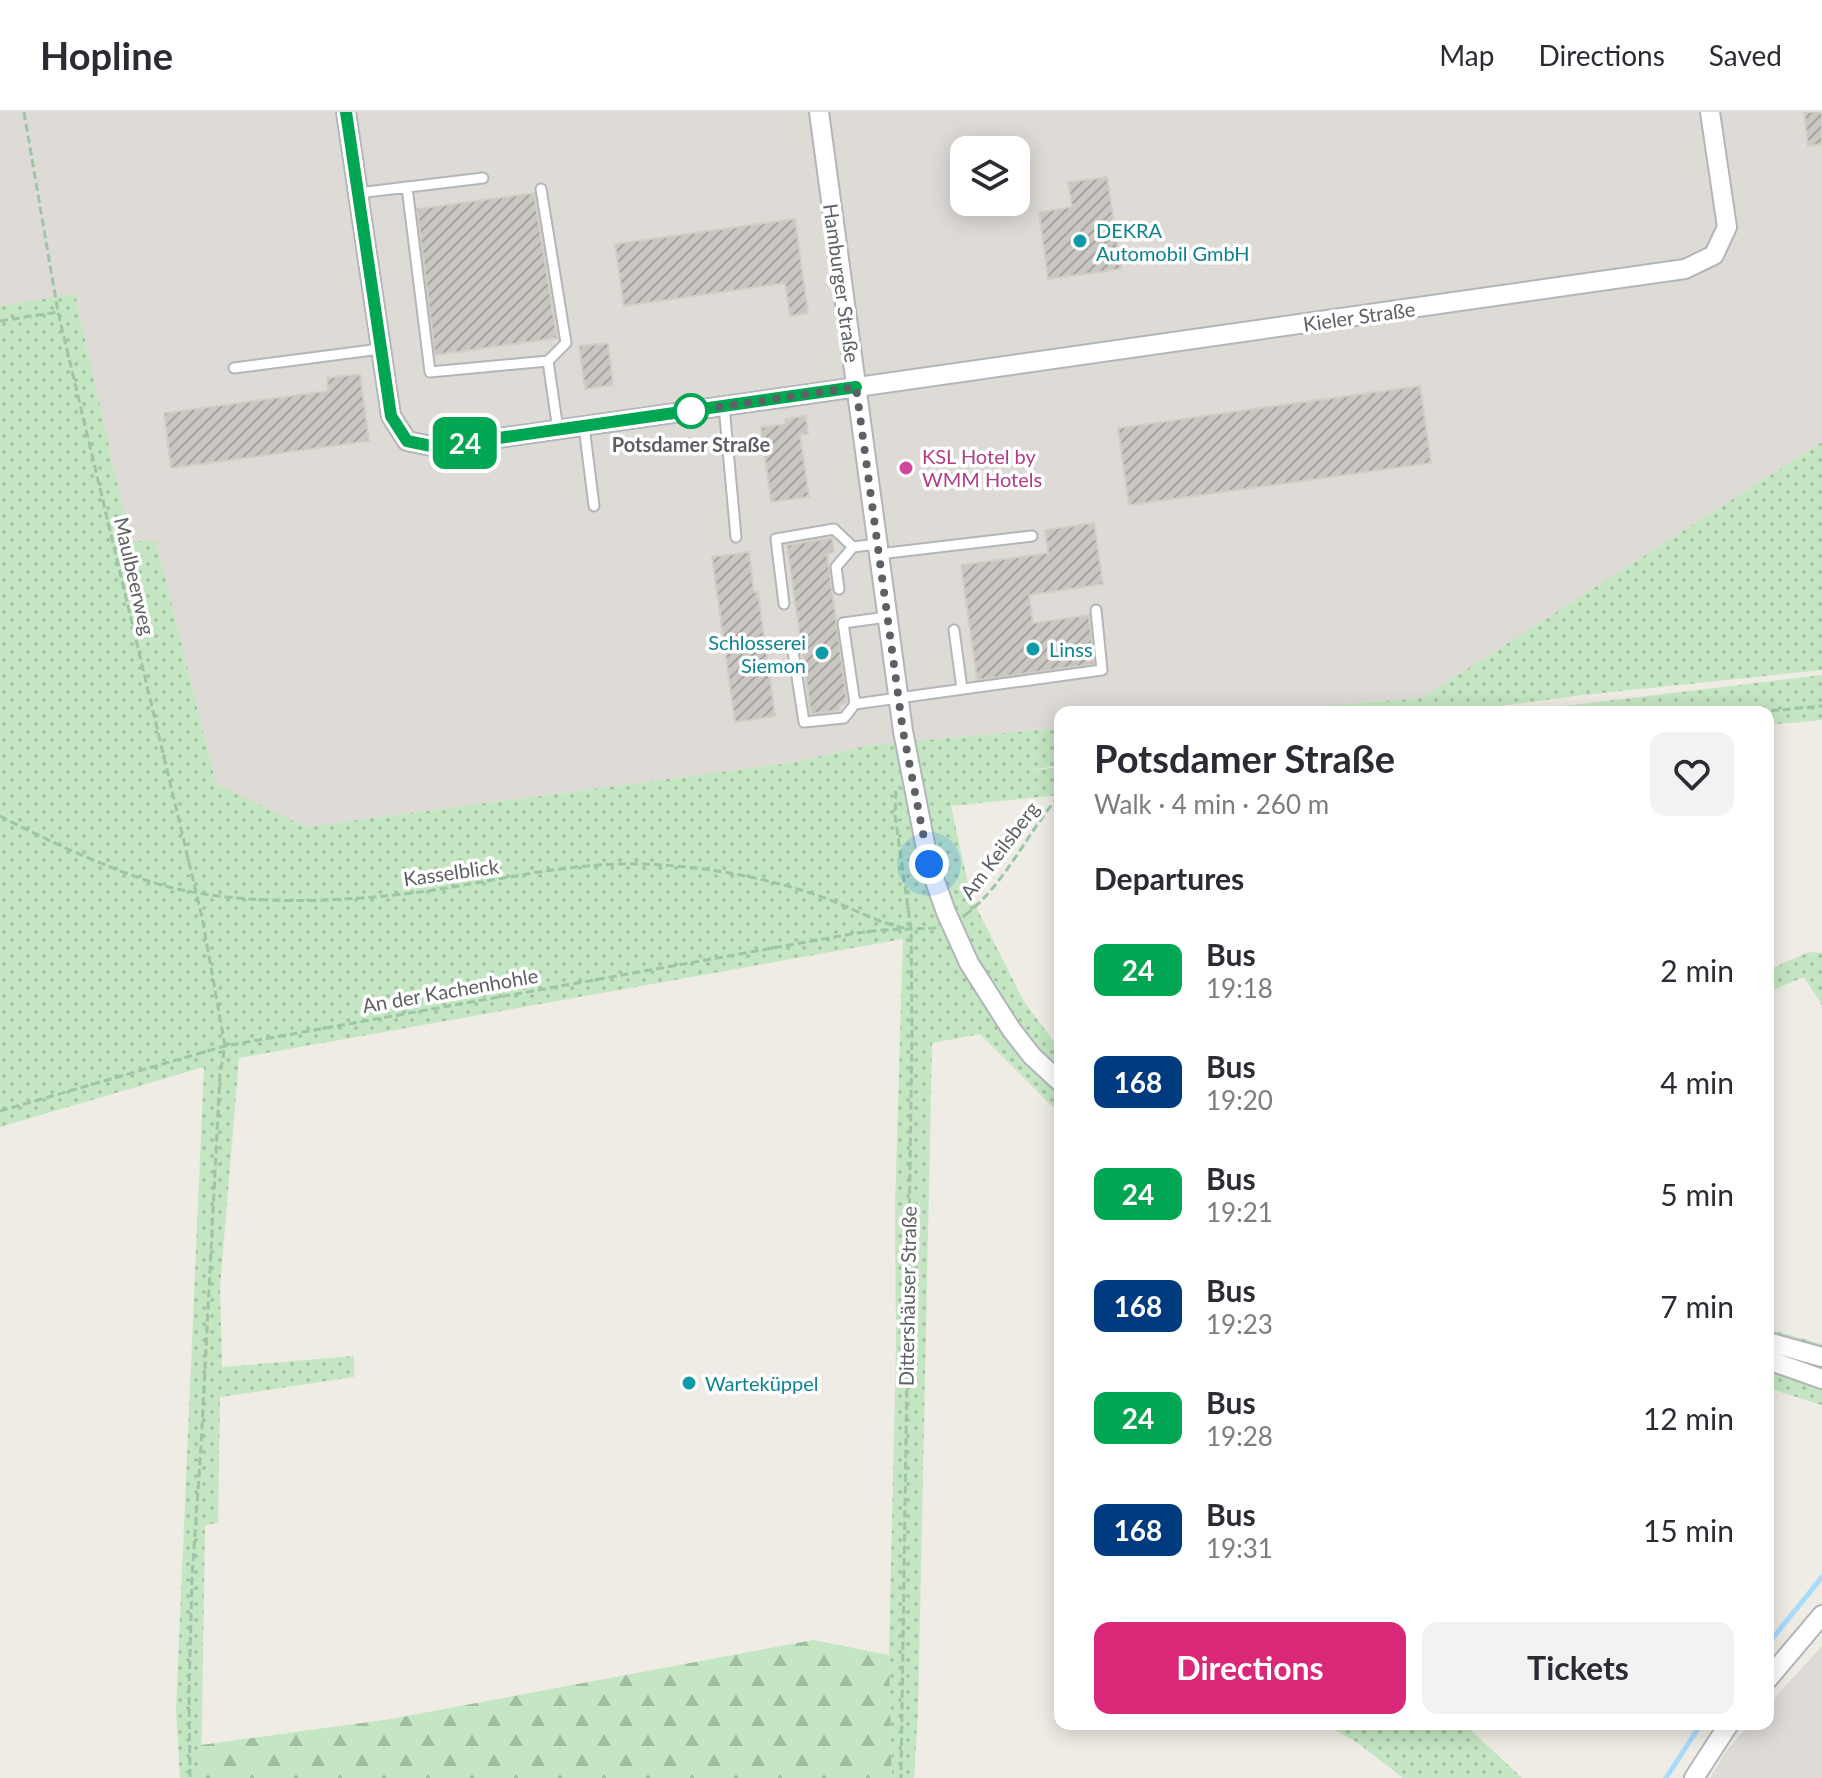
<!DOCTYPE html>
<meta charset="utf-8">
<style>
body{margin:0;font-family:Lato,sans-serif;background:#f2f2f3;color:#2b2b33;height:100vh;display:flex;flex-direction:column;font-size:30px;white-space:nowrap}
*{box-sizing:border-box;margin:0}
p{font-size:26px;color:#7c7c81}
.icon{flex:none;width:44px;height:44px;fill:none;stroke:currentColor;stroke-width:2;stroke-linecap:round;stroke-linejoin:round}
.map{position:relative;flex:1;overflow:hidden}
.sheet{position:absolute;left:1054px;top:594px;width:720px;height:1024px;display:flex;flex-direction:column;background:#fff;border-radius:16px;box-shadow:0 4px 20px #0003}
.sheet>*{flex:none}
.badge{padding:0 16px;border-radius:12px;font-size:28px;line-height:52px}
.buttons{position:absolute;left:950px;top:24px;display:grid;gap:16px}
.buttons a{display:grid;place-items:center;width:80px;height:80px;border-radius:16px;background:#fff;box-shadow:0 4px 20px #0003;font-size:40px}
.you{position:absolute;width:40px;height:40px;margin:-20px;border:6px solid #fff;border-radius:50%;background:#1a73e8;box-shadow:0 0 0 12px #1a73e833}
.map>.badge{position:absolute;translate:-50% -50%;box-shadow:0 0 0 4px #fff}
h2{padding:0 40px;font-size:30px;line-height:72px}
.round{display:grid;place-items:center;flex:none;width:84px;height:84px;border-radius:16px;background:#f2f2f3}
.headline{display:flex;align-items:center;justify-content:space-between;height:136px;padding:0 40px}
h1{font-size:38px;font-weight:700;line-height:60px}
.button{display:flex;gap:16px;margin-top:auto;padding:16px 40px}
.button a{flex:1;height:92px;border-radius:16px;background:#db2777;color:#fff;font-size:32px;font-weight:700;line-height:92px;text-align:center}
.button a+a{background:#f2f2f3;color:#2b2b33}
ul{padding:0;list-style:none}
li{display:flex;align-items:center;gap:24px;height:112px;padding:0 40px}
li div{flex:1}
li b{display:block;font-size:30px}
li em{font-style:normal}
li .badge{min-width:88px;font-weight:700;text-align:center}
header{display:flex;align-items:center;gap:48px;box-sizing:border-box;height:112px;padding:0 40px;background:#fff;border-bottom:2px solid #e1e1e2}
header strong{font-size:38px}
nav{display:flex;gap:44px;margin-inline-start:auto;font-size:28px}
.map>svg:first-child{display:block}
</style>
<header>
<strong>Hopline</strong>
<nav><a>Map</a><a>Directions</a><a>Saved</a></nav>
</header>
<div class="map">
<svg width="1822" height="1666" viewBox="0 0 1822 1666">
<defs>
<pattern id="grass-dots" width="8" height="8" patternUnits="userSpaceOnUse" patternTransform="scale(2)"><rect width="8" height="8" fill="#c4e6c2"/><path d="M2 2h.1M6 6h.1" fill="none" stroke="#a2bea1" stroke-width="1.8" stroke-linecap="round"/></pattern>
<pattern id="forest-firs" width="22" height="20" patternUnits="userSpaceOnUse" patternTransform="scale(2)"><rect width="22" height="20" fill="#c4e6c2"/><path d="M5 1l3.5 6h-7zM16 11l3.5 6h-7z" fill="#a2bea1"/></pattern>
<pattern id="building-hatch" width="6" height="6" patternUnits="userSpaceOnUse" patternTransform="scale(2)"><rect width="6" height="6" fill="#cac7c2"/><path d="M-1 1l2-2M0 6l6-6M5 7l2-2" fill="none" stroke="#a7a5a1"/></pattern>
</defs>
<rect width="100%" height="100%" fill="#efece5"/>
<path fill="#dedbd7" fill-rule="evenodd" d="M0 0H1822V330L1422 586 1250 600H1060V616L870 633 796 650 305 715 216 673 156 429 130 430 75 183 0 194ZM964 38H1016V90H964Z
M1822 1534V1666H1710L1726 1639 1750 1612H1768V1593Z"/>
<path fill="url(#grass-dots)" d="M75 182 130 429H156L216 672 305 715 796 650 870 633 1060 616V653L1026 659 1060 655V683L951 694 971 785 1023 888 1060 938V1002L980 922 932 931 918 1599 914 1666H892L889 1543 896 1233 895 1095 903 827 239 946 220 1176 222 1255 354 1244V1265L220 1285 218 1411 205 1413 201 1666H180L176 1598 204 955 0 1015V194Z
M1822 330V558L1583 583 1455 600H1250L1422 586Z
M1822 563V608L1768 613V600H1516Z
M1809 840 1822 841V893L1804 865 1768 880V858Z
M1768 1217 1822 1232V1293L1768 1276Z
M1324 1612H1464L1522 1666H1403L1358 1631Z"/>
<path fill="url(#forest-firs)" d="M813 1528 889 1543 892 1666H195L201 1665V1633L391 1607Z"/>
<g fill="none" stroke-linecap="round" stroke-linejoin="round">
<path stroke="#a7dcfd" stroke-width="5" d="M1768 1532 1822 1465
M1666 1666 1701 1612"/>
</g>
<path fill="url(#building-hatch)" stroke="#d3cec3" stroke-width="2" d="M1804 0H1822V32L1808 34Z
M1107 65 1121 157 1048 167 1039 100 1072 95 1068 70Z
M534 81 557 226 435 243 417 97Z
M795 107 808 201 790 204 785 171 624 194 615 132Z
M608 231 613 273 585 277 579 234Z
M360 262 369 329 171 356 164 301 328 279 327 266Z
M1420 274 1431 351 1129 393 1118 316Z
M806 304 808 322 800 323 809 385 771 390 761 315 786 312 785 307Z
M1094 411 1103 472 1029 483 1033 511 1089 503 1094 552 977 568 961 453 1048 441 1045 418Z
M832 426 834 440 827 442 829 456 847 590 840 593V598L811 602 787 433Z
M749 440 754 480H758L775 604 735 610 712 445Z"/>
<g fill="none" stroke-linecap="round" stroke-linejoin="round">
<g stroke="#b2b6b9" stroke-width="13">
<path id="lane" d="M407 75 430 260 548 249
M541 77 566 231 548 249 558 318
M358 81 483 66
M234 256 380 237
M724 294 736 425
M584 314 594 394
M879 442 1032 424
M839 477 836 455 853 435
M784 492 776 427 834 417 853 435 877 432
M887 505 843 511 855 592 1102 558 1096 498
M954 518 962 577
M793 539 804 610 844 606 855 592"/>
</g>
<g stroke="#b2b6b9" stroke-width="22">
<path id="street" d="M346 0 391 304 407 329 436 335 1685 157 1714 143 1727 115 1710 0
M819 0 903 619 929 752 946 800 969 851 1011 917 1032 944 1060 970
M1768 1230 1822 1245
M1768 1248 1822 1267
M1768 1567 1822 1503
M1694 1666 1729 1612"/>
</g>
<path stroke="#9cc6a6" stroke-width="3" stroke-dasharray="8 4" stroke-linecap="butt" d="M24 0 58 200 202 805 225 934 220 962 201 1335 192 1465 189 1580 190 1666
M0 209 58 200
M1759 600 1822 594
M896 679 895 703 911 817 912 919 901 1666
M0 704C48 729 121 763 173 776 250 794 342 790 420 780 493 770 567 750 641 752 704 754 766 765 825 786 852 796 876 810 904 816
M965 803C1004 774 1028 719 1060 683
M0 999 225 934 857 821 882 818 937 816"/>
<use href="#lane" stroke="#fff" stroke-width="9"/>
<use href="#street" stroke="#fff" stroke-width="18"/>
</g>
<g fill="none" stroke-linecap="round" stroke-linejoin="round">
<g stroke="#fff" stroke-width="18">
<path id="line" d="M346 0 391 304 407 329 436 335 856 275"/>
</g>
<use href="#line" stroke="#00a651" stroke-width="12"/>
<path stroke="#5d6165" stroke-width="8" stroke-dasharray="0 14.4" d="M691 299 856 275 903 619 929 752"/>
</g>
<g fill="#0f9aa8" stroke="#fff" stroke-width="3">
<circle cx="1080" cy="129" r="8"/>
<circle cx="1033" cy="537" r="8"/>
<circle cx="822" cy="541" r="8"/>
<circle cx="689" cy="1271" r="8"/>
</g>
<circle fill="#fff" stroke="#00a651" stroke-width="4" cx="691" cy="299" r="16"/>
<circle fill="#d1479c" stroke="#fff" stroke-width="3" cx="906" cy="356" r="8"/>
<g text-anchor="middle" dominant-baseline="central" stroke-width="7" stroke-linejoin="round" paint-order="stroke">
<g font-size="20" fill="#0d838f" stroke="#fff" text-anchor="start">
<text x="1096" y="118">DEKRA<tspan x="1096" dy="23">Automobil GmbH</tspan></text>
<text x="806" y="530" text-anchor="end">Schlosserei<tspan x="806" dy="23">Siemon</tspan></text>
<text x="1049" y="537">Linss</text>
<text x="705" y="1271">Warteküppel</text>
</g>
<g font-size="20" fill="#5d6165" stroke="#fff">
<text transform="translate(842 171) rotate(82)">Hamburger Straße</text>
<text transform="translate(1359 204) rotate(-8)">Kieler Straße</text>
<text transform="translate(135 464) rotate(77)">Maulbeerweg</text>
<text transform="translate(999 738) rotate(-53)">Am Keilsberg</text>
<text transform="translate(451 760) rotate(-8)">Kasselblick</text>
<text transform="translate(450 878) rotate(-10)">An der Kachenhohle</text>
<text transform="translate(907 1184) rotate(-89)">Dittershäuser Straße</text>
</g>
<g font-size="20" font-weight="bold" fill="#5d6165" stroke="#fff">
<text x="691" y="332">Potsdamer Straße</text>
</g>
<g font-size="20" fill="#b23c85" stroke="#fff" text-anchor="start">
<text x="922" y="344">KSL Hotel by<tspan x="922" dy="23">WMM Hotels</tspan></text>
</g>
</g>
</svg>
<div class="buttons">
<a><svg class="icon" aria-label="layers" viewBox="0 0 24 24"><path d="M12 4l9 5-9 5-9-5zM3 14l9 5 9-5"/></svg></a>
</div>
<div class="you" style="left:929px;top:752px"></div>
<b class="badge" style="left:465px;top:331px;background:#00a651;color:#fff">24</b>
<section class="sheet">
<div class="headline"><div><h1>Potsdamer Straße</h1><p>Walk · 4 min · 260 m</p></div><a class="round"><svg class="icon" aria-label="heart" viewBox="0 0 24 24"><path d="M12 20l-8-8c-3-5 5-10 8-4 3-6 11-1 8 4z"/></svg></a></div>
<h2>Departures</h2>
<ul>
<li><span class="badge" style="background:#00a651;color:#fff">24</span><div><b>Bus</b><p>19:18</p></div><em>2 min</em></li>
<li><span class="badge" style="background:#003b80;color:#fff">168</span><div><b>Bus</b><p>19:20</p></div><em>4 min</em></li>
<li><span class="badge" style="background:#00a651;color:#fff">24</span><div><b>Bus</b><p>19:21</p></div><em>5 min</em></li>
<li><span class="badge" style="background:#003b80;color:#fff">168</span><div><b>Bus</b><p>19:23</p></div><em>7 min</em></li>
<li><span class="badge" style="background:#00a651;color:#fff">24</span><div><b>Bus</b><p>19:28</p></div><em>12 min</em></li>
<li><span class="badge" style="background:#003b80;color:#fff">168</span><div><b>Bus</b><p>19:31</p></div><em>15 min</em></li>
</ul>
<div class="button"><a>Directions</a><a>Tickets</a></div>
</section>
</div>
